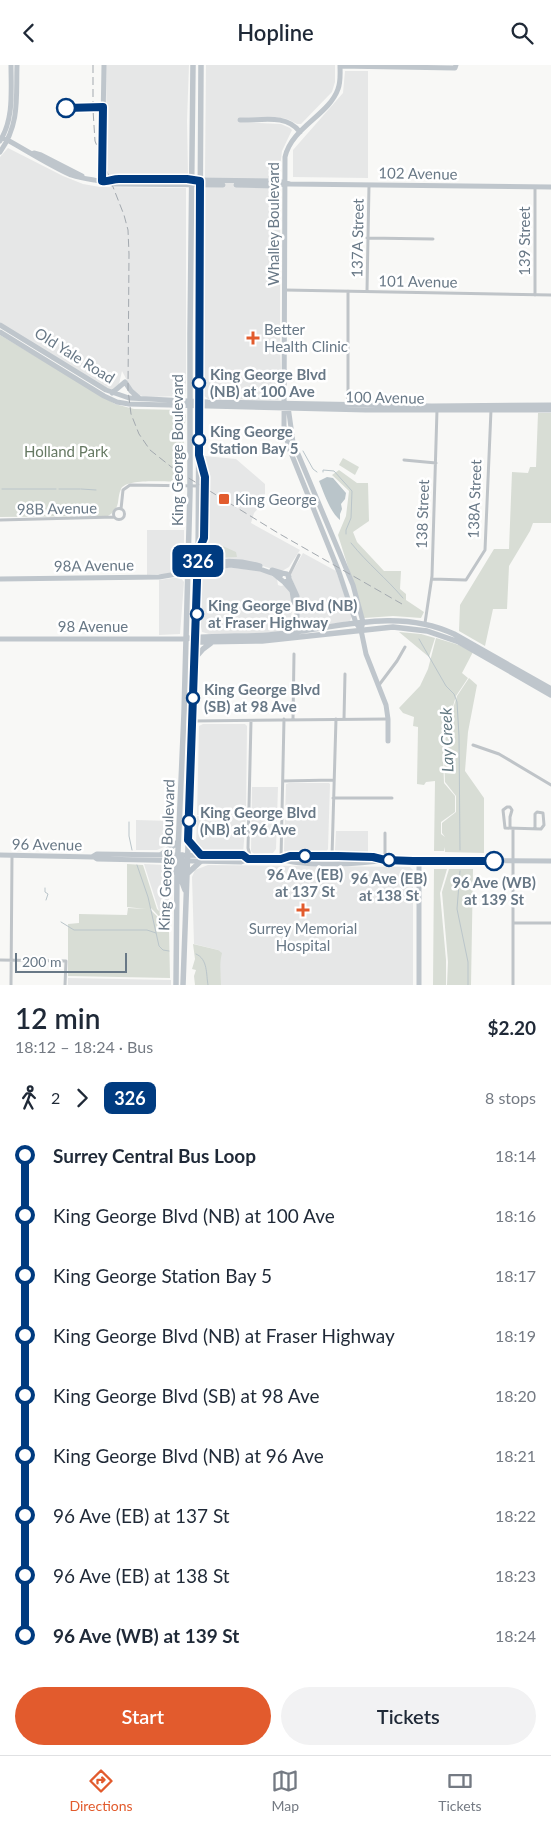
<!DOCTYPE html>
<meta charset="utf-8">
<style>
body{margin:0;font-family:Lato,sans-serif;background:#f2f2f3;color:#1f2937;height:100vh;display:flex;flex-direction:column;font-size:19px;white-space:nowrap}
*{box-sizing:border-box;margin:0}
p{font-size:16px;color:#747a83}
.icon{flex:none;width:28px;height:28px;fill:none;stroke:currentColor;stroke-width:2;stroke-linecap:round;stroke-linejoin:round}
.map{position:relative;height:920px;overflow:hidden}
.details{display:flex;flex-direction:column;background:#fff;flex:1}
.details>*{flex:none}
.badge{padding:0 10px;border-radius:8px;font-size:18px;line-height:32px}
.scale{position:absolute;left:15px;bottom:12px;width:112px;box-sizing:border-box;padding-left:5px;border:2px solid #687886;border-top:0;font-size:14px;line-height:18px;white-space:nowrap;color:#687886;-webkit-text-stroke:4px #fff;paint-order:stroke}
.map>.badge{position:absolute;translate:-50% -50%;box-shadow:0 0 0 2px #fff}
.legs{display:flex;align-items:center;gap:8px;height:55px;padding:0 15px;font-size:16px}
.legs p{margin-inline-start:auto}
.head{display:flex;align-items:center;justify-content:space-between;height:85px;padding:0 15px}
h1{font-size:28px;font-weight:600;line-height:38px}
.cta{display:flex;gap:10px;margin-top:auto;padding:10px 15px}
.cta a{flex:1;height:58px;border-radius:30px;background:#e25b2d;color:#fff;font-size:20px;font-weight:600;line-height:58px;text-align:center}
.cta a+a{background:#f2f2f3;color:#1f2937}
ul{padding:0 15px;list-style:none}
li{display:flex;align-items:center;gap:18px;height:60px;font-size:19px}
li i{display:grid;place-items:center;width:8px;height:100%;margin:0 6px;background:currentColor}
li i::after{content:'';width:12px;height:12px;margin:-6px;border:4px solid;border-radius:50%;background:#fff}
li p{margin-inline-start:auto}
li:first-child i{background:linear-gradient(#0000 50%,currentColor 0)}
li:last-child i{background:linear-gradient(currentColor 50%,#0000 0)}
header{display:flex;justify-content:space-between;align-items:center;height:65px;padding:0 15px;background:#fff;font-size:22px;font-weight:600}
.dock{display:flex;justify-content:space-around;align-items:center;height:70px;border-top:1px solid #e0e1e3;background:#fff;font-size:14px;color:#747a83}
.dock a{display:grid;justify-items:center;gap:2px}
.dock .active{color:#e25b2d}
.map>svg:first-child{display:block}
</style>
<header><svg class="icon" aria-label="back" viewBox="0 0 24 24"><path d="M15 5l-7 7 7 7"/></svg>Hopline<svg class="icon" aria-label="search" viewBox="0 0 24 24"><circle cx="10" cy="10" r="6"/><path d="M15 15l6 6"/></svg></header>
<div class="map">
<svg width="551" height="920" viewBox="0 0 551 920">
<rect width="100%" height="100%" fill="#f8f8f6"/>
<path fill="#e6e7e7" d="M106 0H189L187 56 188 109 186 112H113L107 109Z
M206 0H335V17L332 27 301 59H297L287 54 273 52 238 53V57L281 59 290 63 292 65 282 86 279 112 238 122 280 123V281L282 329 281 333 278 335 208 334 203 330Z
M345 6H368V113L293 112V85L343 28Z
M8 83 63 111 83 119 100 122 186 123V328L184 331 146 332 139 330 133 327 122 306 119 319 114 325H110L0 258V92Z
M205 391 236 394 265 419V429L262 439 254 448 251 458 300 485 289 502 282 506 275 505 253 498H205L202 496 205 472 207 410Z
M147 465H184V500L183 504 166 509 147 510Z
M303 488 336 506 352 550 350 556 302 564 298 561V529L291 512V509Z
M224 502 264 506 277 514 278 520 281 521 285 520 290 526 292 536 291 564 289 566 262 568 209 569 202 567 201 562 202 508Z
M180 512 184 517 180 569 159 570V515Z
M203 659H245L247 661 246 750H197L199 661Z
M289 718H329L330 719 328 784 325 789H289L284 786 286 719Z
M252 722H278L276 784 273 788 254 789 251 786Z
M197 751H246L243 789 202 788 196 780Z
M136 755 172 756V775L164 782 157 785H136Z
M336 766H368V790L337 788 335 785Z
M144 799 164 800 169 807V847L159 846Z
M208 800 410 802 413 805V920H221L218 885 194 879 192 812 195 805Z
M68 913 171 915V920H68Z"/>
<path fill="#d8ddd5" d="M0 270 115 339 134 344 183 345 186 350 184 367 183 415 179 417C168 417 126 413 121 424 116 435 122 442 108 451L0 452Z
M538 348H551V458H533L530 466 509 501 507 544H493L485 581 459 566 460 540 494 484H509L512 407 528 408 530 402H536Z
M343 393 359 402 355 410 339 400Z
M339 405 357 418H368L369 456 353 467 357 477 384 506H401L400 524 406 529V535L424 547 421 553 393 551 364 553 338 470 346 451 349 426 332 410Z
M216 478 236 487 237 492 214 493 211 490Z
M399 567 421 569 435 573 429 592Z
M436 573 459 580 473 587 462 608 468 613 456 631 447 661 443 691 444 718 455 731V747L441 757V769L445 772 442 768V758L456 747V731L445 717 444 691 447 662 457 631 469 613 477 620 468 667 465 706 484 733V788L445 787V782L444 786H434L435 716 426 717 424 720 417 719 418 662 413 661 414 652 403 648 399 643 420 621 428 604Z
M127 799 143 800 157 844 159 846 169 848 170 863 151 843 150 844 169 864 170 913 68 911V859L79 858V849L127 850 128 843 146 844 127 842Z
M434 804H447L440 828 446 895V920H433Z
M449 804H473L471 920H447L448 897 442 827Z
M193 879 218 885 222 888C219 899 221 908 221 920H195L194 911 196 905 192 904 195 894Z"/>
<path fill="#bac5ca" d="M327 412 333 413 346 428 345 434 341 439 342 444 340 449V455C330 447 324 428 319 416Z"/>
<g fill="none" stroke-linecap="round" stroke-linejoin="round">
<path stroke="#bac5ca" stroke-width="1" d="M303 386 313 404 317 407
M323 407V405L334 406 352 426 351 453 346 465V469
M2 424H56
M59 424H80
M81 424 96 425
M351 478C368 499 386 513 403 533
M419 574 446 621 454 629 457 637 459 671 460 785
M129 757V771L132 785
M137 800 148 832 159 881 163 885 169 886
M460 806 457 844 468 897V920
M45 823V827L48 829 46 835
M61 857 74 865H147L156 868
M196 889C208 894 206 909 208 920"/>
<path stroke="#bfc4c8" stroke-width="3" d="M367 173 433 174
M285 225 551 230
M367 226 369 120
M535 230V122
M348 339V226
M404 395 436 398
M113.5 449a5.5 5.5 0 1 1 11 0a5.5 5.5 0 1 1-11 0Z
M121 444 123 425 130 420 199 421
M0 455 114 452
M289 510 299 490
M432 514 466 515 485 485 491 345
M425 558 432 511 437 345
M379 620 397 596 405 582
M293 654 294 589
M344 654 345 609
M193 656 388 654
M251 656 248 783 251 794
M473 680 499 689 551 720
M283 716 334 715
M333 733H392
M510 763V752L512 745 510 742H507L503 745 505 763 541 764 544 760 543 748 537 747 535 749V764
M513 764V920
M332 791 336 654
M281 794 284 654
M385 795V768
M514 858H551
M0 895 66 896 65 920
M11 920 12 791"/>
<path stroke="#bfc6cc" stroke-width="5" d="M340 0C340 8 341 16 338 24 329 50 292 62 285 92L284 362 289 383 339 507 356 558 361 565
M340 1 455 3 456 0
M240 55C260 56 286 48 300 67
M2 72C26 85 47 99 71 110 77 112 87 114 94 115 100 117 107 115 112 119L223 120
M0 76C14 54 11 26 11 0
M0 87C20 59 16 33 17 0
M34 88 41 90 82 111
M102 116 104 0
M109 117 113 114 276 116 290 119 551 122
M236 120 275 121 283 119
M0 260 106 325 129 333 208 337 432 341 551 340
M0 267 104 331 117 337 129 339 366 345H551
M112 328 125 317 131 326 139 333
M288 341 293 377 353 520 363 557 361 565 366 589 386 640 388 654V676
M195 503C214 494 240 495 260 501
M272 505 282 508
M289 512 288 516 284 517 279 513 282 508 287 509 297 531V569
M0 514 159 512 230 500 260 504 274 509 279 513
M284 517 292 526 294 538
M0 574H185
M0 790 92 792 97 789 243 791 248 794
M94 792 97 794 241 797C256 790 274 796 290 791L373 792 385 795
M281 794C301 802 363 799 385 795L551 796
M419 920V796"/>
<path stroke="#bfc6cc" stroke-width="5.5" d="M185 574C213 570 241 572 269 570 331 565 395 541 454 569L551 624
M194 577 262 576 393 562 427 566 459 577 551 630
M196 592 203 584 211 578
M188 775 201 790
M162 789 178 777
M182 790V817L185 825
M164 795 177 809
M187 809 201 796
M176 920 177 809 184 648 190 426V269L193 0
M183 920 198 506 201 0"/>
<path stroke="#a3a9af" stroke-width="1" stroke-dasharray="8 4" stroke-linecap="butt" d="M93 0V45L95 76 124 150 128 165 129 189 128 325 131 349 139 369 150 385 174 404 278 468 402 539"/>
</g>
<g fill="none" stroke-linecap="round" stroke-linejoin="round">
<g stroke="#fff" stroke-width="11">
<path id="line-1" d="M66 43 103 42 102 116C109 117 112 114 119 114H187L200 116 199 390 205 412 204 473 198 487 188 775 201 790H243L248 794H281L290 791H338L373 792 385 795 413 796H494"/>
</g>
<use href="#line-1" stroke="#003b80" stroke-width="8"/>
</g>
<g fill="#fff" stroke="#003b80" stroke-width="2.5">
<circle cx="66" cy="43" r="9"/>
<circle cx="199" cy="318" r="6"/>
<circle cx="199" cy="375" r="6"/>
<circle cx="197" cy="549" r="6"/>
<circle cx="193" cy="633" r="6"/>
<circle cx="189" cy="756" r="6"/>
<circle cx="305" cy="791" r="6"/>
<circle cx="389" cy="795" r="6"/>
<circle cx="494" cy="796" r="9"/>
</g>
<g fill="#e25b2d" stroke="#fff" stroke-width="2">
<path d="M250.5 265.5h5v5h5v5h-5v5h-5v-5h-5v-5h5z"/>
<rect x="218" y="428" width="12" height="12" rx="2.5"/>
<path d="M300.5 837.5h5v5h5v5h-5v5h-5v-5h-5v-5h5z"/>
</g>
<g text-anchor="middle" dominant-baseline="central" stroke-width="5" stroke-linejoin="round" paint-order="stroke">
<g font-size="15" fill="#687886" stroke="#fff">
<text transform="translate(418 108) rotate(1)">102 Avenue</text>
<text transform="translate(273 159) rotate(-90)">Whalley Boulevard</text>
<text transform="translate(357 173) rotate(-89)">137A Street</text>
<text transform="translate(524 176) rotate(-90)">139 Street</text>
<text transform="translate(418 216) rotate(1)">101 Avenue</text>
<text transform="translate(75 290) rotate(32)">Old Yale Road</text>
<text transform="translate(385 332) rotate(1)">100 Avenue</text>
<text transform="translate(177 385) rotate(-90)">King George Boulevard</text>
<text transform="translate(474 434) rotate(-88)">138A Street</text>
<text transform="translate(57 443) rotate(-1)">98B Avenue</text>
<text transform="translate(422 449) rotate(-88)">138 Street</text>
<text transform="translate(94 500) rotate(-1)">98A Avenue</text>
<text x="93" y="561">98 Avenue</text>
<text transform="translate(47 779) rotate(1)">96 Avenue</text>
<text transform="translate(166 790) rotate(-88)">King George Boulevard</text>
</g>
<g font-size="15" fill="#687886" stroke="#fff" text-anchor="start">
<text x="264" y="264">Better<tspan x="264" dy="17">Health Clinic</tspan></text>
<text x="235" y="434">King George</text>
<text x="303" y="863" text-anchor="middle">Surrey Memorial<tspan x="303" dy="17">Hospital</tspan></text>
</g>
<g font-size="15" font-weight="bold" fill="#687886" stroke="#fff" text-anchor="start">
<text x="210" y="309">King George Blvd<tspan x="210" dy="17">(NB) at 100 Ave</tspan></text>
<text x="210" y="366">King George<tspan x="210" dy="17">Station Bay 5</tspan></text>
<text x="208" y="540">King George Blvd (NB)<tspan x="208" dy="17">at Fraser Highway</tspan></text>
<text x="204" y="624">King George Blvd<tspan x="204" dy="17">(SB) at 98 Ave</tspan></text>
<text x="200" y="747">King George Blvd<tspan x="200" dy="17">(NB) at 96 Ave</tspan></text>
<text x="305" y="809" text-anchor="middle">96 Ave (EB)<tspan x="305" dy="17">at 137 St</tspan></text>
<text x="389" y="813" text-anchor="middle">96 Ave (EB)<tspan x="389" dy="17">at 138 St</tspan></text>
<text x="494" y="817" text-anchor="middle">96 Ave (WB)<tspan x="494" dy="17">at 139 St</tspan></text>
</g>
<g font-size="15" fill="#667963" stroke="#fff">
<text x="66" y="386">Holland Park</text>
</g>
<g font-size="16" font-style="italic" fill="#637982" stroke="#fff">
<text transform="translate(446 675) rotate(-92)">Lay Creek</text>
</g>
</g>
</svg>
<div class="scale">200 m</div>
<b class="badge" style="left:198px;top:496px;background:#003b80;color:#fff">326</b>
</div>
<section class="details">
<div class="head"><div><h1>12 min</h1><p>18:12 – 18:24 · Bus</p></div><b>$2.20</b></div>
<div class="legs"><svg class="icon" aria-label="walk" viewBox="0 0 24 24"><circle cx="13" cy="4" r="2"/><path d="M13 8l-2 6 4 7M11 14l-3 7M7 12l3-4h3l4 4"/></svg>2<svg class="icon" aria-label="forward" viewBox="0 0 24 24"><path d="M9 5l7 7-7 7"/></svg><b class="badge" style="background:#003b80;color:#fff">326</b><p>8 stops</p></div>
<ul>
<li><i style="color:#003b80"></i><b>Surrey Central Bus Loop</b><p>18:14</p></li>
<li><i style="color:#003b80"></i><span>King George Blvd (NB) at 100 Ave</span><p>18:16</p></li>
<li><i style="color:#003b80"></i><span>King George Station Bay 5</span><p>18:17</p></li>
<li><i style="color:#003b80"></i><span>King George Blvd (NB) at Fraser Highway</span><p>18:19</p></li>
<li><i style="color:#003b80"></i><span>King George Blvd (SB) at 98 Ave</span><p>18:20</p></li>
<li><i style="color:#003b80"></i><span>King George Blvd (NB) at 96 Ave</span><p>18:21</p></li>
<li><i style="color:#003b80"></i><span>96 Ave (EB) at 137 St</span><p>18:22</p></li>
<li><i style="color:#003b80"></i><span>96 Ave (EB) at 138 St</span><p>18:23</p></li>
<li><i style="color:#003b80"></i><b>96 Ave (WB) at 139 St</b><p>18:24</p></li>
</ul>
<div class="cta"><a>Start</a><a>Tickets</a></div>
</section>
<nav class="dock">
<a class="active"><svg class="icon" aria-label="directions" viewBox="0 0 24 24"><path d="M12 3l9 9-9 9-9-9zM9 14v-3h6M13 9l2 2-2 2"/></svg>Directions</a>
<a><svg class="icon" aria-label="map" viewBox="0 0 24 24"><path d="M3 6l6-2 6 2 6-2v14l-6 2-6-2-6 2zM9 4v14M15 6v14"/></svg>Map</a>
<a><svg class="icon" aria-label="tickets" viewBox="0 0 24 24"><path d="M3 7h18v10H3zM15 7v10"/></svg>Tickets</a>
</nav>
